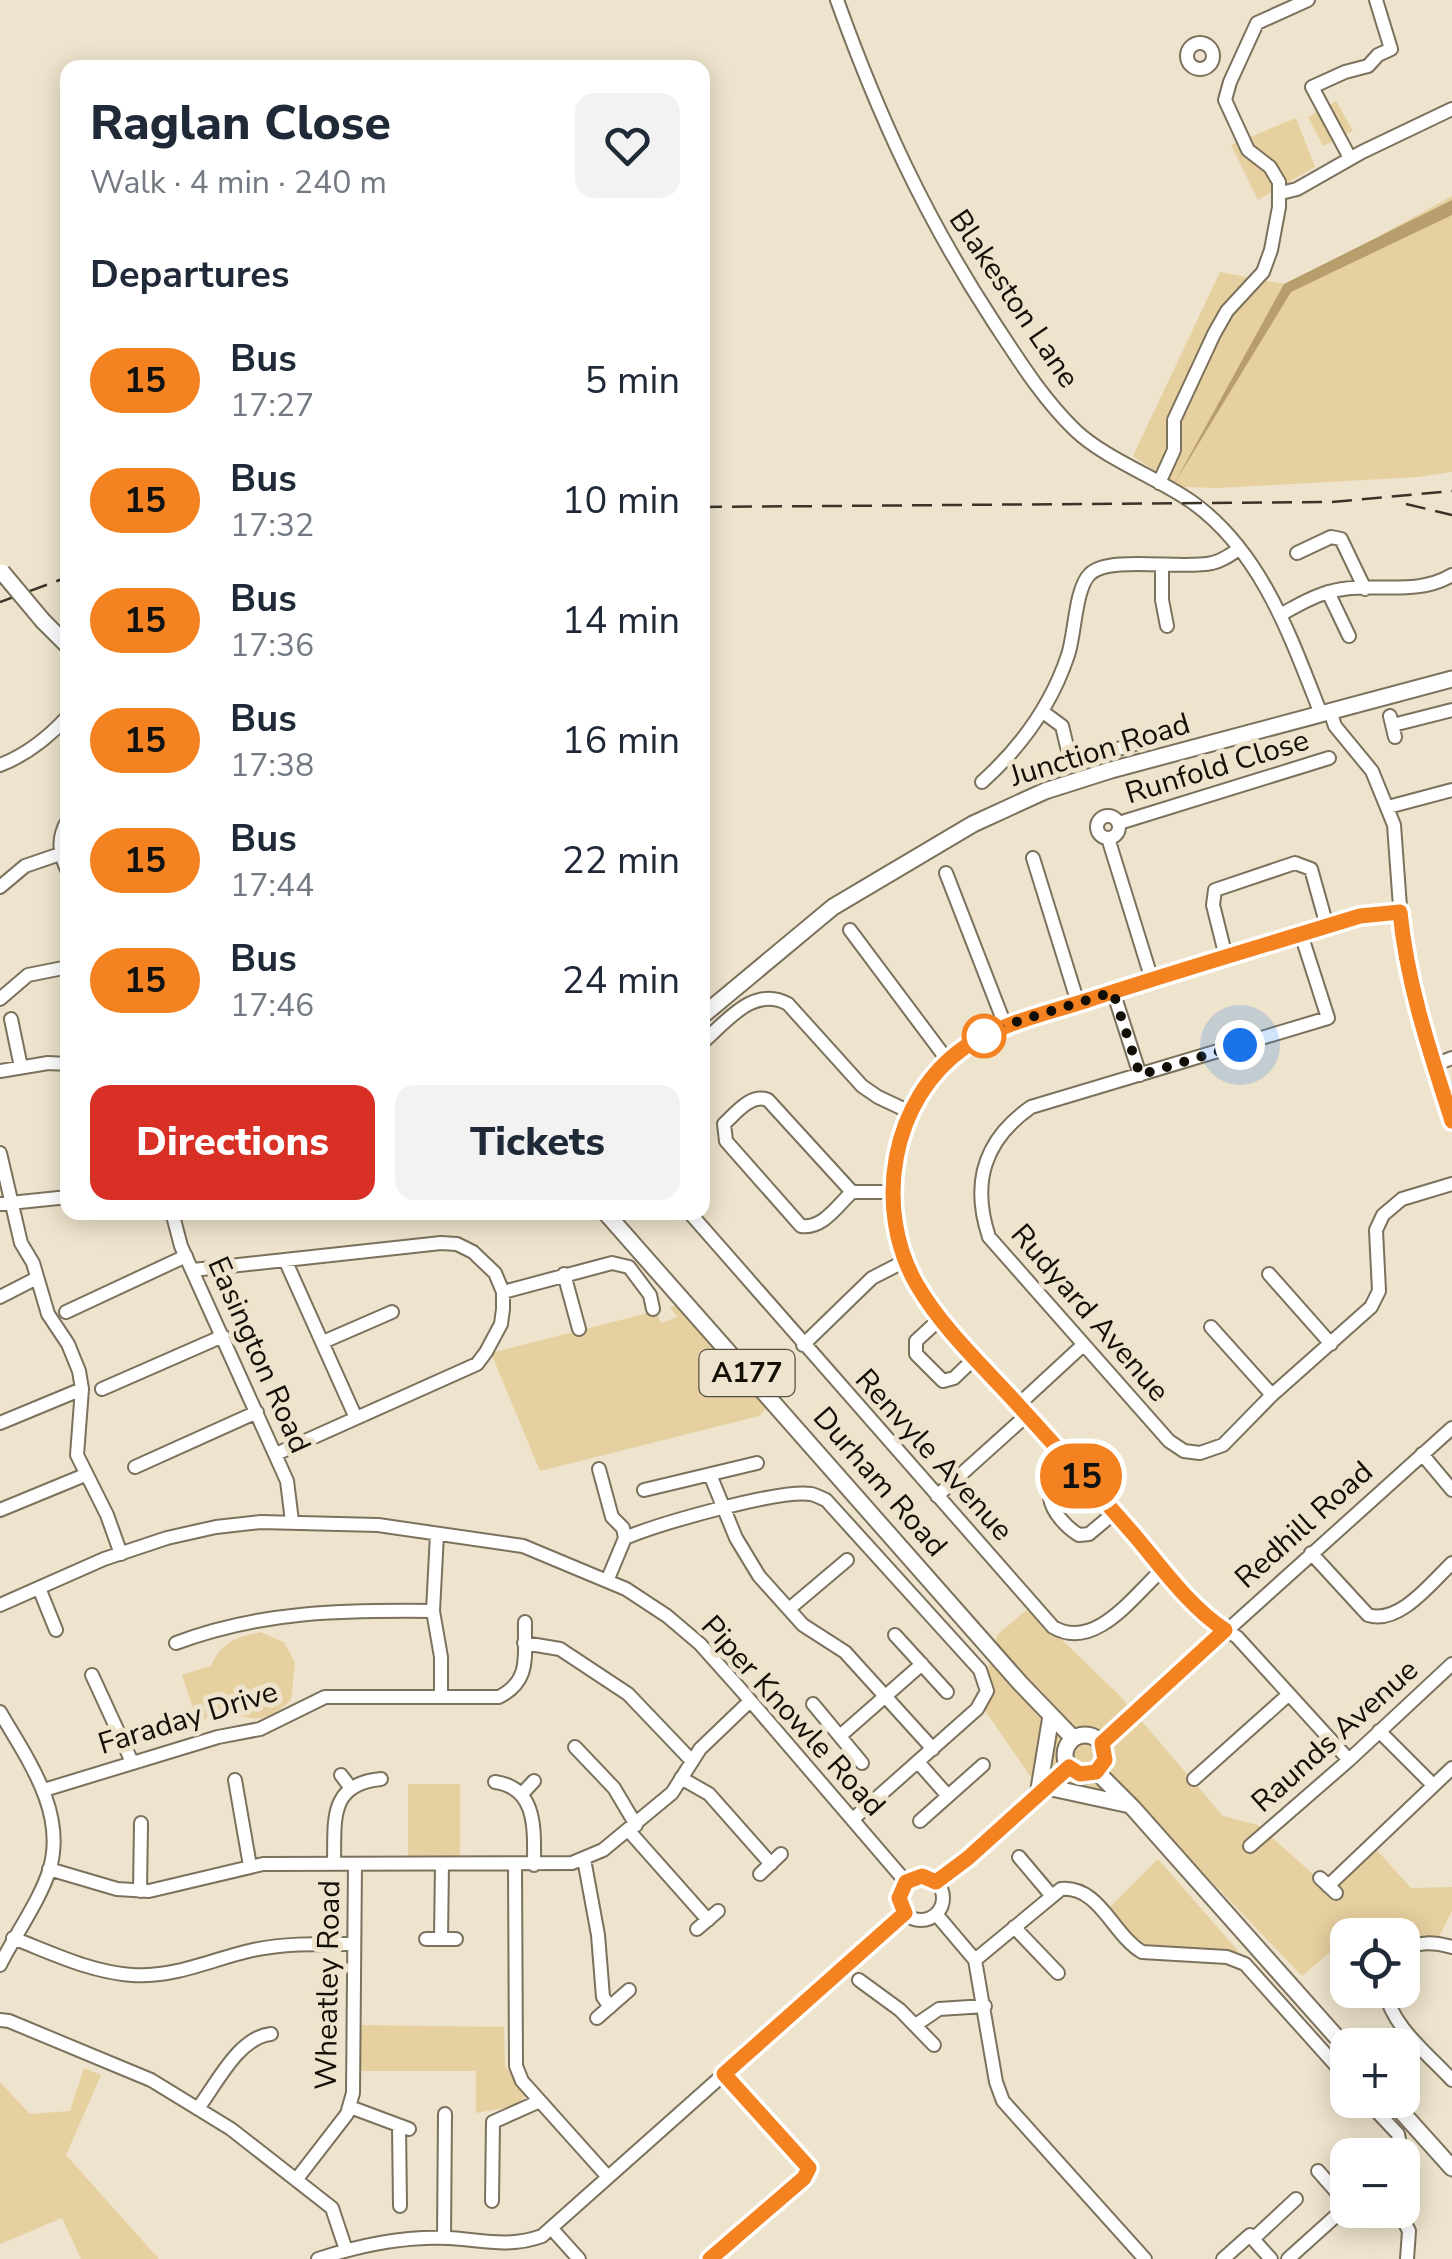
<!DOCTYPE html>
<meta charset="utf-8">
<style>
body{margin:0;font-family:"Nunito Sans",sans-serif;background:#f2f2f3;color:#1f2937;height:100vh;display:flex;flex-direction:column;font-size:38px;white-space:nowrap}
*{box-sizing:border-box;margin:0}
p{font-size:32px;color:#747a83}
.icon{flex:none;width:55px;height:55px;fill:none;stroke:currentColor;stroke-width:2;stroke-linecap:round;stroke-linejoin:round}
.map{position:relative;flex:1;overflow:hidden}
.details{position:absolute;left:60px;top:60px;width:650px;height:1160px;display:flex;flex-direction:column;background:#fff;border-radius:20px;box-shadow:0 5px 25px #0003}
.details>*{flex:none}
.badge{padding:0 20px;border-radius:32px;font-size:35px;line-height:65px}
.buttons{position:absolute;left:1330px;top:1918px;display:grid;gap:20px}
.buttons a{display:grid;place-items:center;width:90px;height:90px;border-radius:20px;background:#fff;box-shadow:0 5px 25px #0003;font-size:50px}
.you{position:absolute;width:50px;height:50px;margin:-25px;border:8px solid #fff;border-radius:50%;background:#1a73e8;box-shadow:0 0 0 15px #1a73e833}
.map>.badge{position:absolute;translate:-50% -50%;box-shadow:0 0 0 5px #fff}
h2{padding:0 30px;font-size:38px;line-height:90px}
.round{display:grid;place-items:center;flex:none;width:105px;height:105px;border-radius:20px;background:#f2f2f3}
.summary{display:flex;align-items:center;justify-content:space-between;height:170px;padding:0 30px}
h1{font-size:48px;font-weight:800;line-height:75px}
.primary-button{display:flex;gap:20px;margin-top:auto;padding:20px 30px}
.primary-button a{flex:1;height:115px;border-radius:20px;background:#d93025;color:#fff;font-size:40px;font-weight:800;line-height:115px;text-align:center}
.primary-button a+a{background:#f2f2f3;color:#1f2937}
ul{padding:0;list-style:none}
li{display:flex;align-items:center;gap:30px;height:120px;padding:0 30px}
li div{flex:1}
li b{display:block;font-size:38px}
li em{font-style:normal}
li .badge{min-width:110px;font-weight:700;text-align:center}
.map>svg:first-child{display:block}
</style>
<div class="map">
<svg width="1452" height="2259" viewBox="0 0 1452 2259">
<rect width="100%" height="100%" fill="#eee3cc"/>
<path fill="#e7d09f" d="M1336 101 1353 131 1323 146 1308 117Z
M1296 118 1315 167 1258 200 1231 145Z
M1452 196V472L1418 477 1218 488 1185 487 1183 490 1133 456 1220 272 1284 284 1343 256Z
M679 1305 722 1355 713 1362 716 1366 726 1358 769 1406 759 1416 540 1471 491 1353 656 1311 661 1323 677 1317 670 1307Z
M1029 1608 1121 1697 1223 1816 1258 1825 1332 1891 1374 1847 1411 1888 1452 1887V1911L1436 1942 1403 1948 1402 1935H1348L1347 1972 1329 1953 1302 1976 1148 1815 1041 1792 984 1709 989 1665 997 1635Z
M260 1632 284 1642 295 1663 291 1700C268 1723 252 1723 223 1708L198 1723 182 1675 211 1666C222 1642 234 1638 260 1632Z
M408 1784H460V1856H408Z
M1158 1859 1239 1952 1146 1950 1106 1911Z
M358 2025 504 2027 505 2066 526 2095 515 2106 476 2113V2071H359Z
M84 2068 101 2075 66 2155 159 2259H81L62 2218 0 2244V2082L30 2114 70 2111Z"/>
<path fill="#b69f6c" d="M1452 200V215L1291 292 1174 484 1284 284Z"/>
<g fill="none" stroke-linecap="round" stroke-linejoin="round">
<g stroke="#7b715c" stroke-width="16">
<path id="minor" d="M837 0C879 117 925 217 993 321 1018 359 1042 398 1075 430 1104 458 1158 478 1192 502 1262 552 1291 638 1321 714
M1187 56a13 13 0 1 1 26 0a13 13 0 1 1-26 0Z
M1350 158 1312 87 1345 72 1368 66 1378 55 1391 49 1376 0
M1281 193 1297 189 1362 152 1452 109
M1159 483 1174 450V420L1214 334 1227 311 1263 272 1271 250 1279 207V182L1270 167 1248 150 1225 100 1230 82 1257 23 1308 0
M1297 553 1331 537 1341 539 1365 589
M1162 566V600L1167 626
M1328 592 1349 636
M1280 615C1295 607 1312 596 1329 592 1371 580 1413 598 1452 575
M1330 711 1335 726 1372 771 1394 825 1403 948 1418 1017 1452 1121
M1043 712 1062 726 1071 763
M1390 716 1395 737
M1393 725 1452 710
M0 765C26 755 49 737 68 716
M1051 769 1148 740
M982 782C1021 747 1051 706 1068 655 1075 635 1075 588 1090 574 1109 555 1183 570 1212 563 1222 561 1230 555 1239 549
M1388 807 1452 790
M1097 827a11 11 0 1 1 22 0a11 11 0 1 1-22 0Z
M68 820C57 838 59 853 68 872
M1119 823 1329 758
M1108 838 1152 980
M1033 858 1078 1003
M946 873 1005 1025
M0 887 25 866 60 854
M850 930 948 1061
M1301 934 1328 1018 1031 1107C984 1140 971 1183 989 1237L1169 1441 1184 1451 1200 1453 1223 1445 1272 1395 1371 1307 1379 1291 1376 1230 1383 1215 1402 1199 1452 1184
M1226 957 1213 905 1215 890 1295 863 1311 869 1327 926
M1113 991 1140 1075
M0 999 28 975 68 967
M11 1019 21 1067
M702 1043C727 1021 754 985 788 1004L862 1086 878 1097 912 1113
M1434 1065 1452 1058
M0 1071 48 1063 68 1064
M0 1153 21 1243 33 1263 48 1314 68 1344 79 1371 82 1389 77 1455 107 1515 121 1554
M852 1192 768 1100C751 1093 736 1113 724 1124L726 1141 801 1226C823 1229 837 1206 852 1192H892
M0 1204 68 1197
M172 1212 181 1246 287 1481 292 1521
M689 1212 1053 1627C1095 1652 1134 1595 1163 1569
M286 1262 356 1418
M193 1270 441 1243 457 1244 473 1252 495 1273 503 1292V1309L501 1324 486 1352 477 1364 276 1454
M564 1274 579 1329
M1269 1274 1331 1344
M503 1292 612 1263 629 1267 650 1295 653 1309
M0 1297 37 1278
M66 1312 186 1256
M941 1318 916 1341V1354L943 1381 954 1378 975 1358
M1211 1327 1272 1395
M323 1342 392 1312
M803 1345 872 1278 905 1261
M102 1389 223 1336
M1018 1405 1082 1346
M0 1423 82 1389
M1422 1454 1452 1490
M135 1467 257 1412
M599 1469 612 1517 623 1528 625 1538
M1078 1473 1050 1498C1052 1512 1067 1528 1079 1535L1089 1534 1114 1513
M711 1477 736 1538 759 1576 803 1625 845 1652 933 1749
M644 1490 757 1463
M937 1496 1027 1415
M0 1510 85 1475
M437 1534 433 1611 441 1657V1695
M1311 1553 1368 1615C1399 1625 1431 1583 1452 1563
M607 1581 625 1538C658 1524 779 1489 811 1494 816 1495 821 1498 826 1500L980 1670 987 1691 977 1709 853 1819
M39 1588 56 1630
M0 1605 104 1559 167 1538 216 1527 261 1522 378 1525 523 1546 626 1589 667 1616 700 1644 742 1691 906 1882
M789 1609 847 1560
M895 1635 947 1692
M176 1643C260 1611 344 1610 433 1611
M524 1643 560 1649 628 1694 691 1760
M92 1675 132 1762
M813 1704 862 1763
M0 1712C27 1759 66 1811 50 1868 41 1899 15 1935 0 1965
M1379 1731 1433 1785
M840 1736 922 1664
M1102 1743 1452 1428
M575 1747 614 1788 636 1825
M1349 1760 1237 1637 1210 1620 1163 1569 941 1318C880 1235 871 1142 947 1063 963 1046 985 1036 1005 1025L1360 916 1400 912
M918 1762 948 1796
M341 1775 350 1787
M681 1778 709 1794 771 1864
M1194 1779 1288 1695
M235 1780 250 1866
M495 1782C538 1788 534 1831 534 1865
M44 1790 218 1737 260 1729 325 1697H499C532 1680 524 1655 525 1622
M521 1795 534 1781
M920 1821 983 1765
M629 1831 708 1920
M1250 1846 1349 1760 1452 1664
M1019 1857 1051 1895
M584 1859 598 1935 603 1997 610 2007
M334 1863C335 1821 328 1784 381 1779
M515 1865 516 2066 522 2081 608 2177
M49 1869 117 1889 149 1891 263 1864 572 1863 603 1850 672 1793 700 1749 750 1701
M760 1874 781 1854
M899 1898a22 22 0 1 1 44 0a22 22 0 1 1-44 0Z
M1320 1878 1336 1893
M937 1882 968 1858 1069 1767
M1328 1886 1452 1768
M140 1891 141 1823
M936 1914 975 1960 996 2082 1003 2101 1145 2259
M1014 1927 1058 1973
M697 1929 718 1911
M13 1938C52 1953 90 1972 132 1975 175 1978 212 1959 253 1950 287 1943 321 1944 354 1944
M426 1939H456
M441 1939 442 1864
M1402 1951C1420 1941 1433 1942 1452 1947
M975 1960 1061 1889C1100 1886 1112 1934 1142 1952L1227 1957 1245 1964 1348 2079
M859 1980 900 2010 934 2045
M1385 1990C1391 2026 1428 2054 1452 2080
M597 2018 629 1990
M0 2020 9 2021 151 2080 231 2129 332 2208 346 2250
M917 2024 939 2009 985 2006
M1366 2100 1398 2134 1402 2155
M199 2107C217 2083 239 2037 271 2034
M350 2107 409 2129
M399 2126 400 2206
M1318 2171 1348 2205
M296 2180 347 2114 353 2093 355 1864
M492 2201 493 2122 540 2101
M1398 2210 1409 2231 1407 2259
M552 2229 579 2259
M444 2238 445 2114
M1253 2239 1271 2259
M318 2259C360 2245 404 2236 449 2238 482 2240 509 2248 542 2236L905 1913
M1223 2259 1250 2235 1253 2239 1296 2199
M1288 2259 1348 2205"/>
</g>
<g stroke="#7b715c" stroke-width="19">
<path id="major" d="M43 621 68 646
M702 1016 833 907 973 824 1045 791 1111 770 1452 679
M605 1212 1020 1683 1073 1738
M1065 1755a20 20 0 1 1 40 0a20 20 0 1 1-40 0Z
M1097 1772 1133 1808 1348 2050
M1047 1787 1130 1805
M1038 1795 1051 1716
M1391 2100 1452 2168"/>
</g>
<use href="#minor" stroke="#fff" stroke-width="12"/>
<use href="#major" stroke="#fff" stroke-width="15"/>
<path stroke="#393329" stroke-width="2.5" stroke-dasharray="20 10" stroke-linecap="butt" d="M1406 504 1452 515
M702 507 1332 502 1452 491
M0 602 68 577"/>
<g stroke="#7b715c" stroke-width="19" stroke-linecap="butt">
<path id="major-bridge" d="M2 572 43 621"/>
</g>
<use href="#major-bridge" stroke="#fff" stroke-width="15"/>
</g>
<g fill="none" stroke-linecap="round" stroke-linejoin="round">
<g stroke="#fff" stroke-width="22">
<path id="line" d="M710 2259 804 2178 809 2168 724 2074 905 1913 899 1898 906 1882 922 1876 936 1882 968 1858 1069 1767 1080 1774 1096 1772 1105 1760 1102 1743 1225 1630C1190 1607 1163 1569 1136 1537 1098 1493 1059 1450 1020 1407 985 1368 944 1331 917 1285 873 1209 890 1099 965 1047 1002 1023 1044 1014 1085 1001 1176 971 1269 944 1360 916L1400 912C1407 984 1430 1052 1452 1121"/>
</g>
<use href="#line" stroke="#f58220" stroke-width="15"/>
<path stroke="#130f07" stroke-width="10" stroke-dasharray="0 18" d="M984 1036 1006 1025 1113 992 1140 1075 1240 1045"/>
</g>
<circle fill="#fff" stroke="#f58220" stroke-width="5" cx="984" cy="1036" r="20"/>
<g text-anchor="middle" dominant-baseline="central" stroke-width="10" stroke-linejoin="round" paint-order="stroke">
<rect fill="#eee3cc" stroke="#554f42" stroke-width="2.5" x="699.5" y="1350" width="95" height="46" rx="8"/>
<g font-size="28" font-weight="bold" fill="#130f07">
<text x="747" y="1373">A177</text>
</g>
<g font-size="30" fill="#130f07" stroke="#eee3cc">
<text transform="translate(1014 299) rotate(56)">Blakeston Lane</text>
<text transform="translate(1100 750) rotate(-17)">Junction Road</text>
<text transform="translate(1217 767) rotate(-17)">Runfold Close</text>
<text transform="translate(1090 1313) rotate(49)">Rudyard Avenue</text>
<text transform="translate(259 1355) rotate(66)">Easington Road</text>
<text transform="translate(934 1455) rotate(48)">Renvyle Avenue</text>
<text transform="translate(880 1482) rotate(49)">Durham Road</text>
<text transform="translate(1304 1525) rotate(-42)">Redhill Road</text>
<text transform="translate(793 1716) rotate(48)">Piper Knowle Road</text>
<text transform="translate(188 1718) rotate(-17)">Faraday Drive</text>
<text transform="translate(1335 1736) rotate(-42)">Raunds Avenue</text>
<text transform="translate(328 1985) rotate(-89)">Wheatley Road</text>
</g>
</g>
</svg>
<div class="buttons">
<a><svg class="icon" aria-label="locate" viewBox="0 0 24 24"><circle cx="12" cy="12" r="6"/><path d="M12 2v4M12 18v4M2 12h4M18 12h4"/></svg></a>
<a>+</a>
<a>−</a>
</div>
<div class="you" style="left:1240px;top:1045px"></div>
<b class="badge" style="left:1081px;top:1476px;background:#f58220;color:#111">15</b>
<section class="details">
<div class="summary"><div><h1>Raglan Close</h1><p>Walk · 4 min · 240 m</p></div><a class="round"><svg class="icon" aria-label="heart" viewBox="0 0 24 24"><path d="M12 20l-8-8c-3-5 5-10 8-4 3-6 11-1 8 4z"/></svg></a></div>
<h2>Departures</h2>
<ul>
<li><span class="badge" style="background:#f58220;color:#111">15</span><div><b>Bus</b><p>17:27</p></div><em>5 min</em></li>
<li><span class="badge" style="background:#f58220;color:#111">15</span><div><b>Bus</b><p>17:32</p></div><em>10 min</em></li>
<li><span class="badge" style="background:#f58220;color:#111">15</span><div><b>Bus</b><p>17:36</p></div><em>14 min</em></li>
<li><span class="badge" style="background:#f58220;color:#111">15</span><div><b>Bus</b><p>17:38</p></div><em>16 min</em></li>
<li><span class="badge" style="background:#f58220;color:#111">15</span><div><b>Bus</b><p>17:44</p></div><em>22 min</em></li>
<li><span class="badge" style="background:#f58220;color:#111">15</span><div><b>Bus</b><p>17:46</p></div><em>24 min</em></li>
</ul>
<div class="primary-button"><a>Directions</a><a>Tickets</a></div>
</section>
</div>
